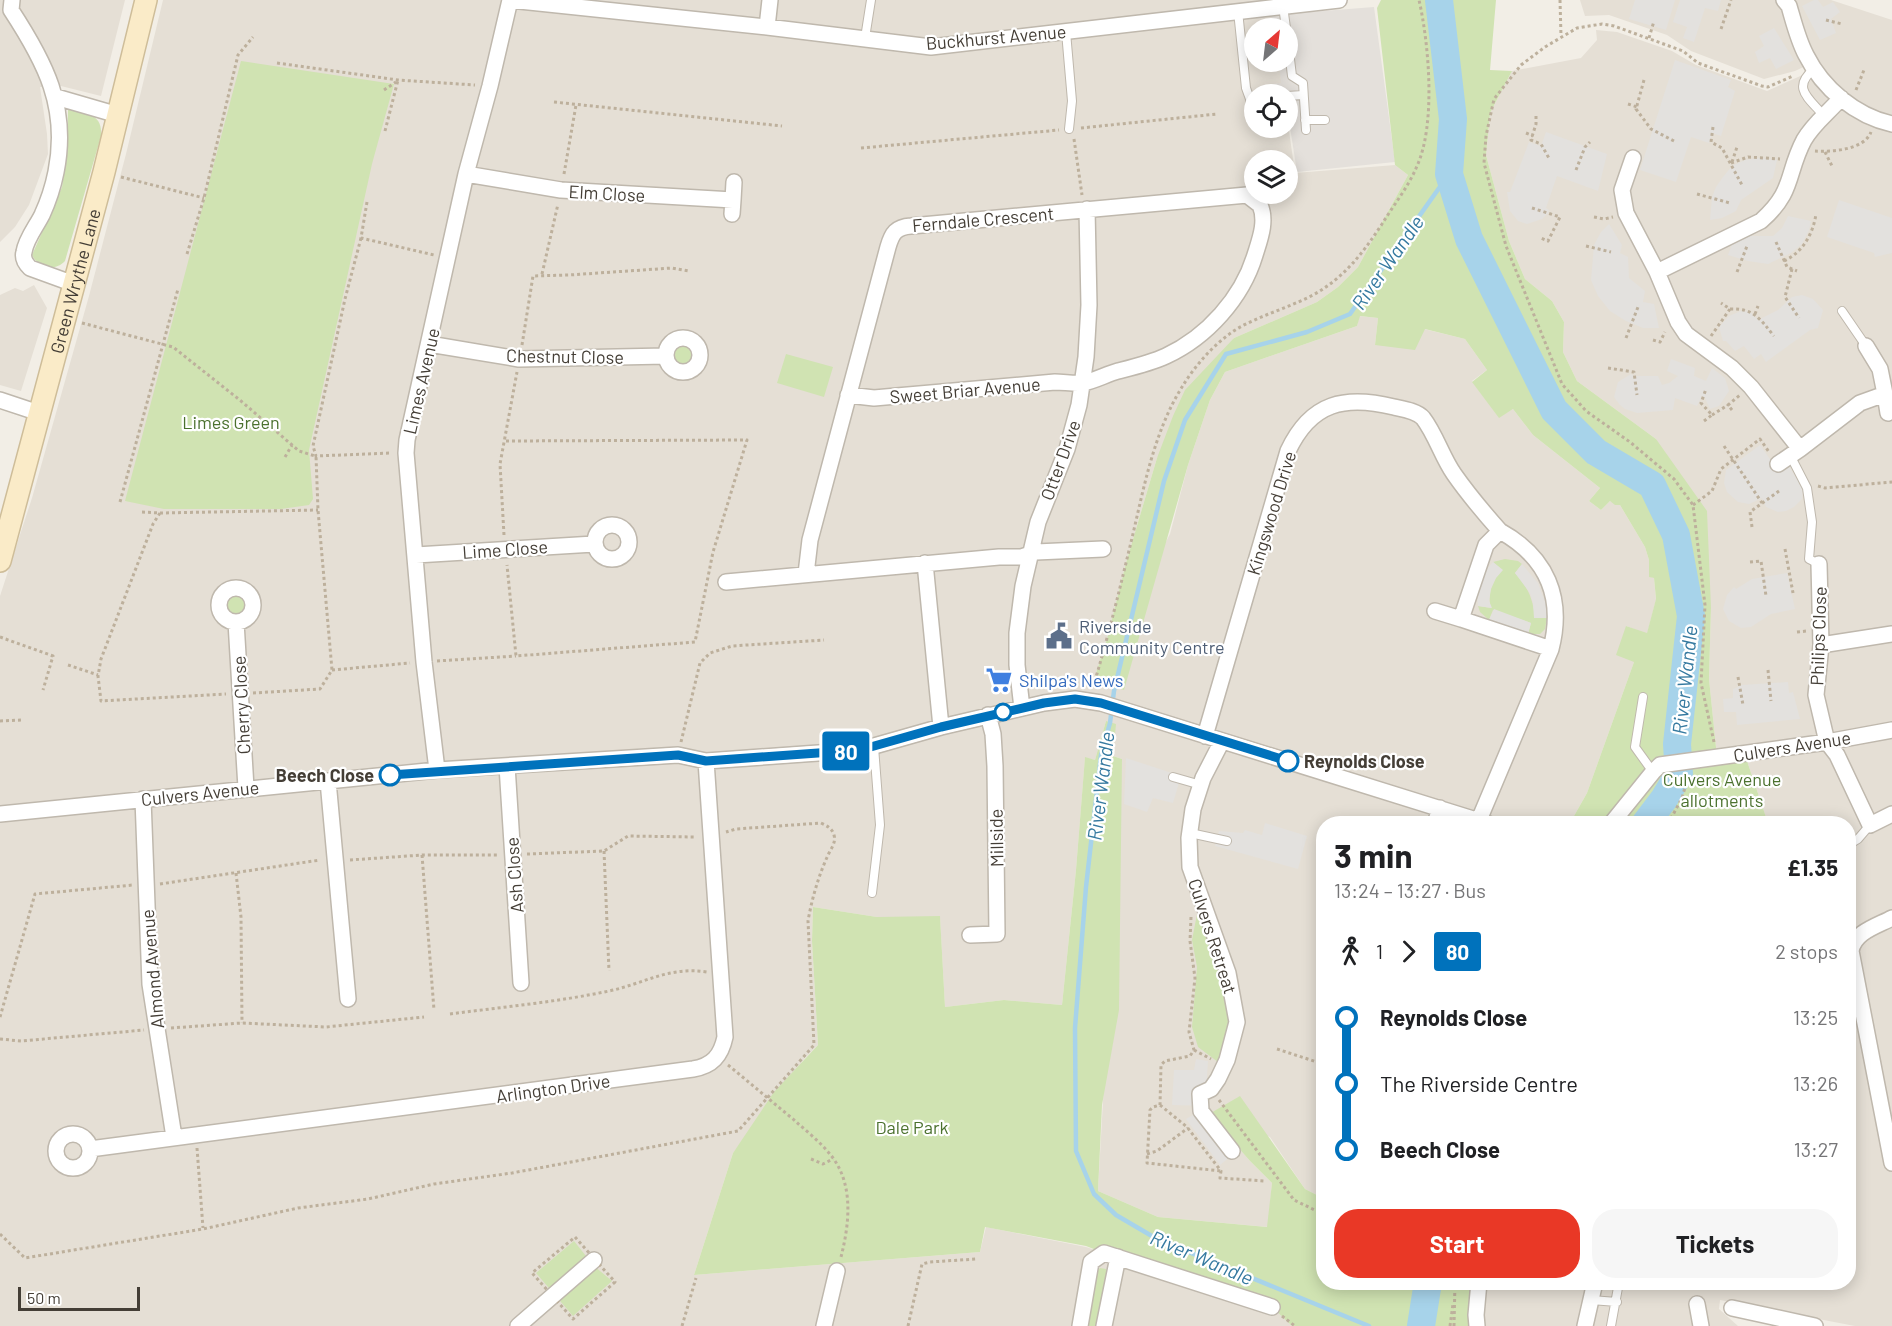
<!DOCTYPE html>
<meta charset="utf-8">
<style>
body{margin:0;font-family:Barlow,sans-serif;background:#f6f6f6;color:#202124;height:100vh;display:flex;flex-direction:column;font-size:22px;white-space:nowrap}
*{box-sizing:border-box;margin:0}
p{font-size:20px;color:#757577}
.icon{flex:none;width:33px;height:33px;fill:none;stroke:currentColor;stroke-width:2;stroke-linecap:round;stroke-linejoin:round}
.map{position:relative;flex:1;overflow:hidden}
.side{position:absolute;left:1316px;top:816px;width:540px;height:474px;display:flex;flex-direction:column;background:#fff;border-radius:24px;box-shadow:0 3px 15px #0003}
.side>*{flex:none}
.badge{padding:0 12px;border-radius:4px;font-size:21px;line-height:39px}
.needle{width:39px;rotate:28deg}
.tools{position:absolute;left:1244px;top:18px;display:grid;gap:12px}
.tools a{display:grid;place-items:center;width:54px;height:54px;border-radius:50%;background:#fff;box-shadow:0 3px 15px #0003;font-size:30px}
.scale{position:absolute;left:18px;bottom:15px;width:122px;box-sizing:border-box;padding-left:6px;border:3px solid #443e36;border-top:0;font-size:16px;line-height:21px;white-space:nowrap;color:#443e36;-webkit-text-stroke:4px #fff;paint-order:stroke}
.map>.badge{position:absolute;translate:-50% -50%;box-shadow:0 0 0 3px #fff}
.legs{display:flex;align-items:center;gap:9px;height:66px;padding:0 18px;font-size:20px}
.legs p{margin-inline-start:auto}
.overview{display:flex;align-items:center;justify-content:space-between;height:102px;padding:0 18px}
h1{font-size:33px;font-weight:700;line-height:45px}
.button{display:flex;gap:12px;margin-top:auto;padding:12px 18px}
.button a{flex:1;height:69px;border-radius:24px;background:#e93826;color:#fff;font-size:24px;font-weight:700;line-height:69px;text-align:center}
.button a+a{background:#f6f6f6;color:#202124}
ul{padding:0 18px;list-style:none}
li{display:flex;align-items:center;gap:21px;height:66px;font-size:22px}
li i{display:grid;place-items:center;width:9px;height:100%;margin:0 8px;background:currentColor}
li i::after{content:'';width:15px;height:15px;margin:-8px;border:4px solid;border-radius:50%;background:#fff}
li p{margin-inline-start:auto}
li:first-child i{background:linear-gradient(#0000 50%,currentColor 0)}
li:last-child i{background:linear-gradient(currentColor 50%,#0000 0)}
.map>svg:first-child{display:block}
</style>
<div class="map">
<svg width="1892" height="1326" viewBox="0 0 1892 1326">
<rect width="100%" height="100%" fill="#f2eee6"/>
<path fill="#e5dfd5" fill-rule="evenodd" d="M0 0H125L101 96 61 86 40 87 47 134 48 154 29 205 15 227 0 242Z
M163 0H1272L1275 28H1254V62H1280L1284 94H1254V128H1287V117L1295 173 1395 165 1408 175 1358 267 1338 287 1317 302 1234 338 1157 458 1126 563 1108 635 1094 680 1170 534 1188 465 1210 400 1225 372 1357 326 1359 316 1378 318 1375 345 1424 329 1465 339 1487 370 1472 381 1499 417 1513 409 1533 435 1600 488 1589 501 1601 510 1610 501 1620 505 1645 547 1649 560V576L1654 578 1656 600 1647 634 1626 626 1634 662 1587 793 1570 823 1323 824V1198L1305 1189 1270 1137 1210 1114 1250 1161 1272 1183 1268 1227 1158 1217 1098 1191 1122 759 1113 756 1106 721 1095 760 1085 758 1076 870 1062 1005 1004 1000 945 1007 940 917H877L813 907 812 941 818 1045 805 1058 733 1153 694 1275 980 1252 986 1227 1086 1247 1272 1307 1292 1326H0V596L32 498 89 296 126 154ZM1254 160H1287V194H1254Z
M1580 0H1831L1892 20V117L1855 102 1812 63 1795 71 1764 79 1691 51 1667 35 1609 15 1585 16Z
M1596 30 1617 32 1672 51 1696 65 1767 91 1807 73 1892 129V1326H1855L1720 1300 1719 1309 1738 1326H1472L1474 1283 1848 1282V824L1768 823 1745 755 1717 757 1709 679 1711 608 1656 439 1577 381 1563 352 1564 322 1552 301 1525 279 1509 241 1486 155 1490 113 1512 71 1581 58 1597 40Z
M34 285 47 308 21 391 0 385V295L15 288 23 291Z"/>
<path fill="#e4e0db" d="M1374 7 1395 162 1297 172 1287 108V94H1273L1271 84 1281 83 1279 62H1287V28H1274L1272 15Z"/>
<path fill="#d0e3b2" d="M1381 0H1496L1490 70 1512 71 1490 113 1486 155 1509 241 1525 279 1552 301 1564 322 1563 352 1577 381 1656 439 1707 511 1711 608 1709 679 1717 757 1745 755 1768 823H1570L1587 793 1634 662 1616 655 1626 626 1647 633 1656 599 1654 578 1649 577V560L1645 547 1620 505H1615L1610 501 1601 510 1589 501 1600 488 1533 435 1513 409 1499 418 1472 382 1487 370 1465 339 1425 329 1415 350 1375 345 1378 318 1360 316 1357 326 1225 372 1210 400 1188 465 1124 690 1094 680 1108 635 1126 563 1157 458 1173 416 1185 390 1234 338 1317 302 1338 287 1358 267 1408 175 1395 165 1377 8Z
M241 61 394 84 372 164 309 450 313 499 309 505 281 509H164L125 501Z
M68 109C86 114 103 113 101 136L65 261C55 272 38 268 32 255L62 187 67 153Z
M672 355a11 11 0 1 1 22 0a11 11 0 1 1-22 0Z
M786 354 833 367 824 397 777 383Z
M1505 559 1518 561 1522 564 1515 573C1528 587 1533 599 1535 618H1547L1545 629 1540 634H1528L1531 623 1493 610 1489 620 1480 612 1478 606 1491 608C1487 594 1492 580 1502 570L1493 562Z
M225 605a11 11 0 1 1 22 0a11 11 0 1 1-22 0Z
M1106 721 1116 724 1113 756 1122 759 1119 1010 1102 1105 1098 1191 1158 1217 1267 1227 1272 1183 1250 1161 1209 1114 1240 1096 1305 1189 1323 1198V1282L1474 1283 1472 1326H1292L1272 1307 1104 1253 1086 1246 985 1227 980 1252 694 1275 733 1153 774 1092 818 1045 812 941 813 907 877 917 940 916 945 1007 1004 1000 1062 1005 1076 870 1085 757 1095 760Z
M1198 909 1217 953 1235 1021 1222 1065 1198 1047 1192 1027 1197 967 1192 940Z
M574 1241 594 1266 612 1281 573 1316 536 1273Z
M1100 1268 1106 1269 1108 1274 1097 1326H1085L1096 1272Z"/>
<path fill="#e3e1de" d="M1635 0H1675L1666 30 1629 19Z
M1680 0H1721L1718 11 1705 8 1694 42 1683 38 1687 27 1673 22Z
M1814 0H1818L1823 7 1833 2 1840 12 1831 19 1836 33 1820 40 1802 6Z
M1774 28 1794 60 1776 69 1770 58 1759 63 1755 52 1764 46 1759 36Z
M1675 60 1731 80 1728 87 1735 91 1721 136 1712 133 1709 143 1691 137 1676 182 1640 170Z
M1546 132 1607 154 1598 191 1557 176 1546 208 1549 210 1548 213 1542 219 1527 224 1518 221 1510 211 1507 192H1510L1529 142 1541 146Z
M1759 158 1777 160 1773 178 1741 200 1736 211 1722 218 1710 220 1712 197 1716 187 1723 177 1732 166 1745 160Z
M1839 200 1892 218V253L1875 257 1874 253 1827 237Z
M1788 216 1811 221 1809 230 1802 244 1791 253 1768 264 1748 261 1728 255 1732 244 1749 236H1773L1782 228Z
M1609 224 1622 245 1620 253 1628 257 1629 278 1645 291 1643 302 1654 304 1659 328H1643L1626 321 1610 311 1598 296 1591 280 1594 245 1601 232Z
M1802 295 1813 299 1823 310 1818 328 1810 330 1766 362 1761 354 1754 359 1744 346 1735 351 1726 341H1723L1719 327 1729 316 1741 311 1750 312 1758 320 1778 310 1792 297Z
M1671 359 1695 368 1694 376 1706 381 1712 368 1725 378 1729 391 1719 406 1710 409 1705 398 1702 396 1697 406 1675 398 1673 410 1637 413 1625 409 1620 405 1614 397 1618 382 1631 374 1634 376H1658L1662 385 1669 383 1678 376 1667 371Z
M1760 445 1779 472 1789 466 1803 490 1802 499 1794 507 1786 511 1778 512 1766 507 1762 498 1749 504 1738 502 1727 492 1724 483 1726 470Z
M1493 562 1503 570 1496 578 1491 589 1489 601 1492 608 1478 606 1477 596 1484 572Z
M1522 564 1538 583 1546 605 1547 618H1534L1533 603 1530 593 1515 573Z
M1787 573 1795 609 1771 614 1751 627 1741 628 1729 621 1723 609 1727 595 1734 587 1736 589 1752 579Z
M1494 609 1531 623 1528 634 1489 620Z
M1788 682 1789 693 1793 692 1800 719 1737 725 1736 712H1724L1723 699 1733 698V689L1742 685Z
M1126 758 1181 776 1173 803 1153 798 1147 812 1124 804Z
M1265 823 1307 836 1298 869 1215 846 1219 831 1243 833 1245 830 1262 835Z
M1196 1059 1208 1061 1205 1106 1172 1105 1174 1070H1194Z
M1205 1108 1237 1151 1220 1165 1186 1119Z"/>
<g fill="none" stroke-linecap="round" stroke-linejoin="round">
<path stroke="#a7d3ea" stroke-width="4.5" d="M1369 1326 1157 1239 1116 1215 1094 1194 1076 1151 1075 1028 1086 887 1101 755 1110 723 1114 691 1164 481 1185 420 1226 354 1307 332 1350 314 1449 174"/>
<path stroke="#a7d3ea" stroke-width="28" d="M1439 0 1453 119 1449 174 1469 239 1554 410 1596 452 1652 485 1676 535 1691 616 1677 744 1679 774 1664 799 1645 824
M1421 1326 1428 1282"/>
<g stroke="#bfb8ad" stroke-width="10">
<path id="lane" d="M1283 6 1286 28
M1238 11 1246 88 1250 99 1253 117
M1066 32 1072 101 1069 129
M1287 34 1292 76 1303 83 1306 130
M865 38 871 0
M1814 69C1791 88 1809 98 1824 116
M1287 96 1303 95
M1305 120H1325
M1842 311 1866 346
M1790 455 1807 488 1812 522 1809 559 1819 564
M1643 697 1635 747 1653 772
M1173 777 1201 785
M1190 833 1227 841
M1848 845 1858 839 1870 825
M872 893 880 825 874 747
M1591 1300 1617 1302
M1611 1326 1619 1282"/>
</g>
<g stroke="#bfb8ad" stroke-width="18">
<path id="street" d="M12 0 11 10C45 62 69 107 56 172 53 187 48 202 42 215 36 227 26 239 24 252 22 259 26 264 30 268L74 284
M510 0 767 27 931 47 1339 0
M1784 0 1789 6C1794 23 1798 40 1806 55 1823 89 1856 116 1892 124
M767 27 770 0
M56 97 118 115
M1633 158 1622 190 1626 213 1657 272 1678 322 1686 334 1732 368 1751 387 1800 449 1860 403 1885 394 1880 369 1866 346
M466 174 561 190 733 200 732 214
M733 200 734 182
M1657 272 1761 221C1795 191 1786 174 1804 140 1813 124 1829 112 1841 98
M666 355a17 17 0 1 1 34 0a17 17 0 1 1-34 0Z
M429 344 519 359 666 356
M1885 394 1888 413
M0 400 39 413
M1778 464 1800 449
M595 542a17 17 0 1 1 34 0a17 17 0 1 1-34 0Z
M416 555 594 544
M925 563 941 727
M1819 564 1821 645 1816 695 1827 742 1837 755 1870 825 1892 814
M806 574 810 540 888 247C892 233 896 227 911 226L1247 195 1260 205C1267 221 1260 239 1255 255 1242 298 1207 337 1166 356 1151 363 1134 367 1118 371 1107 374 1094 381 1083 383 1074 384 1064 382 1055 382L874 398 848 395
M726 582 999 557H1021L1036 552 1103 549
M219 605a17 17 0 1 1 34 0a17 17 0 1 1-34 0Z
M1435 611 1461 619
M236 622 246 788
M1821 645 1892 634
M1022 708 1017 665V633L1023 586 1038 522 1067 449 1079 405 1086 357 1089 305 1087 209
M1205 736 1288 451C1311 402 1345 395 1394 407 1403 409 1417 411 1423 418 1436 435 1442 457 1454 474 1468 494 1484 513 1500 531
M1222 741 1203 778 1193 809 1189 838 1190 867 1228 973 1237 1022 1227 1060 1218 1079 1211 1089 1200 1094 1201 1111 1232 1151
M507 766 521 983
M437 770 424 662 406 453 407 440 466 174 490 86 510 0
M328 781 348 999
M143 799 150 984 174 1137
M0 814 437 770 678 755 706 761 860 750 941 727 1044 703 1075 699 1101 703 1489 824
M1479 820 1551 649C1564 598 1547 557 1500 531L1486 545 1461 619 1551 649
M1435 824 1440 808
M1611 824 1653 772 1660 765 1827 742 1892 730
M1892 918C1877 926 1854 932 1851 951L1892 1163
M970 935 997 934 995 766 993 734 988 715
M56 1151a17 17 0 1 1 34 0a17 17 0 1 1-34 0Z
M90 1149 693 1069C712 1066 721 1056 725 1037L706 761
M1697 1304 1701 1326
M1732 1308 1815 1326
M518 1326 594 1260
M824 1326 837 1271
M1080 1326 1091 1262 1104 1253 1272 1307
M1104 1326 1118 1257
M1477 1326 1476 1315 1479 1282
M1585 1326 1595 1282"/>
</g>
<g stroke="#cebd99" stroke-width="24">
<g id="secondary">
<path id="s1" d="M0 561 104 172 146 0"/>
</g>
</g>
<path stroke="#bdb09c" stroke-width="3" stroke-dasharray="3 3" stroke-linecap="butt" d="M1560 0 1561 36
M1826 20 1842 24
M1721 29 1731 0
M1649 38 1654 21
M277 63 398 80 475 85
M1644 80 1636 109 1651 129 1674 141
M384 90 396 82
M1856 90 1864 70
M554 102 782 126
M1628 104 1637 107
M1536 116V124L1531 140 1541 144 1550 160
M1713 127 1711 142 1722 148 1742 185
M1081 128 1217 114
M385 131 398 80
M1526 133 1533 136
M1074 139 1082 195
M861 148 1059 130
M1815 151C1832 152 1864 150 1871 132
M1825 152 1833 168
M1732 162 1737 147
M1731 163 1748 157 1780 159
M1576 170 1585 147 1590 142
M564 174 576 105
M121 177 204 198
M1697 194 1730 203
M367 202 361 238 434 255
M1532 208 1560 217 1548 241 1541 238
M1594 217 1604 219 1613 217
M361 238 345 299 313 446 316 456 392 453
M1776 242 1787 267 1797 271
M1586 246 1611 252
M187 254 204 198 238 55 253 37
M1784 261C1803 252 1813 234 1816 214
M1792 269 1785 297 1799 318
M1737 272 1747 246
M542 274 558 204
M1730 309C1754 308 1760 319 1774 336
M1755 314 1758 306
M82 323 173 347 241 401 299 451 315 456
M1711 336 1730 309 1721 303
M1626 338 1638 307
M1653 340 1660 342 1665 332
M522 345 533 276 569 275 672 268 689 271
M1608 368 1634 372 1637 395
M1732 410 1728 405 1740 395
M1712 415 1728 405
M1704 421 1712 415 1701 403 1706 389
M506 441 747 440 713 552 695 642 516 656 507 565
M1724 446 1762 503
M285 457 292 445
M1818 486 1825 488 1892 482
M120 502 178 289
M1693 505 1712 491 1721 469 1760 439 1769 452
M142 512 160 513 153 524 101 659 98 676 101 701 226 694
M160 513 318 510
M1752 527 1750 512 1779 491
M504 535 500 464 517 372
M1785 549 1793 593
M1750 562 1761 561 1766 596
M1797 632 1807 631
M0 637 53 656 43 690
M437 661 516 656
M68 665 98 675
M332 670 410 663
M1768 670 1771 701
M1738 677 1743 705
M1093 687C1108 638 1120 588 1132 538 1144 487 1154 432 1182 387 1196 364 1218 339 1242 326 1265 314 1290 307 1313 295 1344 278 1363 253 1382 224 1393 206 1409 186 1417 166 1436 124 1429 44 1419 0
M253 693 320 689 332 670 318 510 316 456
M0 721 21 720
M681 742 700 663 710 653 732 646 824 640
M1714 742 1701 683 1705 605 1693 505 1674 479 1630 442 1586 411 1562 384 1506 246 1484 163 1486 136 1494 99 1521 65 1545 47 1577 28 1602 24 1614 26 1683 51 1698 63 1762 86 1768 87 1793 76
M1668 824 1682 798 1688 777
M604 851 609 971
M527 854 604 851 628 836 696 837
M422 855 434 1010
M350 860 422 855H499
M236 873 241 917 242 1023
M160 884 320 860
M1191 917 1190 941 1195 978 1189 1032 1194 1050 1190 1056 1165 1061 1161 1065 1160 1105 1153 1107 1150 1110 1147 1163 1221 1171
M450 1014C503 1007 557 1002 609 991 643 984 669 966 707 972
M0 1017 35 894 133 885
M171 1028 242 1023 326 1027 424 1017
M0 1039 21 1041 144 1030
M1277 1049 1323 1064
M1194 1050 1211 1059
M728 1065C750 1083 771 1101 793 1119 806 1131 822 1143 833 1158 854 1187 849 1225 841 1257
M1219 1100 1294 1200 1323 1214
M1160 1105 1187 1127 1221 1171 1220 1178 1265 1181
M197 1148 203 1228
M1147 1154 1157 1151 1188 1128
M811 1159 823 1164 833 1159
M0 1234 25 1258 203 1229 298 1208 368 1199 434 1184 512 1173 738 1131 814 1045 808 921C812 898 819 874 829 853 832 847 836 842 834 835 832 828 827 826 821 823L736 829 726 832
M575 1237 615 1282 573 1319 532 1273Z
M1282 1316 1295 1326
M682 1326 696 1278
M908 1326 922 1264 930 1262 976 1259
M1450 1326 1453 1304
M1454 1326 1455 1282"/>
<use href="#lane" stroke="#fff" stroke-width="8"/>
<use href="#street" stroke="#fff" stroke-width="15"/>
<use href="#secondary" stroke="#faebc8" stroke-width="21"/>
</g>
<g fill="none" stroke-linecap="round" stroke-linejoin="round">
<g stroke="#fff" stroke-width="14">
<path id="line-1" d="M390 775 678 755 706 761 860 750 941 727 1044 703 1075 699 1101 703 1288 761"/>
</g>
<use href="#line-1" stroke="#0072bc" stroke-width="9"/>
</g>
<defs>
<g id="civic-bare" transform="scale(2.07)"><path d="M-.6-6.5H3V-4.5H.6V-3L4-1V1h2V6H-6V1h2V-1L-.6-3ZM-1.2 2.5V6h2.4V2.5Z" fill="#5c6f8a" stroke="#fff" stroke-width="2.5" paint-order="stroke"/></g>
<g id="supermarket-bare" transform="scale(2.07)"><path d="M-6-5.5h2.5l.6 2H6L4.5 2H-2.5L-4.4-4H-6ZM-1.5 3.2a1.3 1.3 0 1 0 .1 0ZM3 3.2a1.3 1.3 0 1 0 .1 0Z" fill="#3f7fe0" stroke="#fff" stroke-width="2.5" paint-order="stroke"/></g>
</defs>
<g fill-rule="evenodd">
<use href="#civic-bare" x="1059" y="636"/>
<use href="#supermarket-bare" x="999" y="680"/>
</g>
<g fill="#fff" stroke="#0072bc" stroke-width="3">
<circle cx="1003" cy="712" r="8"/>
<circle cx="1288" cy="761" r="10"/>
<circle cx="390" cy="775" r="10"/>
</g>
<g text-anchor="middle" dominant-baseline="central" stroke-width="4.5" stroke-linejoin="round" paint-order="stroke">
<g font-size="18" fill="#443e36" stroke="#fff">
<text transform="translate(996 37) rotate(-5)">Buckhurst Avenue</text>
<text transform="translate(607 193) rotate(3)">Elm Close</text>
<text transform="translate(983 219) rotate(-5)">Ferndale Crescent</text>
<text stroke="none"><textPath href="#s1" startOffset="290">Green Wrythe Lane</textPath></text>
<text transform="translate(565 356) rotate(1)">Chestnut Close</text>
<text transform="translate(421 381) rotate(-77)">Limes Avenue</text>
<text transform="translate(965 390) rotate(-5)">Sweet Briar Avenue</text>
<text transform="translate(1060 460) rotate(-70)">Otter Drive</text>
<text transform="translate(1271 513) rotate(-73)">Kingswood Drive</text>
<text transform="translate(505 549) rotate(-4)">Lime Close</text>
<text transform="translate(1818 636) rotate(-88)">Philips Close</text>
<text transform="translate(241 705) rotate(-93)">Cherry Close</text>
<text transform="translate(1792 746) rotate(-9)">Culvers Avenue</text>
<text transform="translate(200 793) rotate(-6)">Culvers Avenue</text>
<text transform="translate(996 838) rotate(-91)">Millside</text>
<text transform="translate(514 875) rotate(-94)">Ash Close</text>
<text transform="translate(1213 936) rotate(72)">Culvers Retreat</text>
<text transform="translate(152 969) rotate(-95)">Almond Avenue</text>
<text transform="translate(553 1088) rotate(-8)">Arlington Drive</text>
</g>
<g font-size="18" fill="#4b712e" stroke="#fff">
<text x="231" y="422">Limes Green</text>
<text x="1722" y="779">Culvers Avenue<tspan x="1722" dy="21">allotments</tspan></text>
<text x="912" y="1127">Dale Park</text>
</g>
<g font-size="18" fill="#4e5e75" stroke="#fff" text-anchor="start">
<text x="1079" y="626">Riverside<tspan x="1079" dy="21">Community Centre</tspan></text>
</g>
<g font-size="18" fill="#366cbe" stroke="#fff" text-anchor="start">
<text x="1019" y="680">Shilpa's News</text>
</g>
<g font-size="18" font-weight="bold" fill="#443e36" stroke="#fff" text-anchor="start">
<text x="1304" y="761">Reynolds Close</text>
<text x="374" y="775" text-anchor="end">Beech Close</text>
</g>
<g font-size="20" font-style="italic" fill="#367aa0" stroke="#fff">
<text transform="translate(1387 262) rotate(-55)">River Wandle</text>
<text transform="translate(1684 680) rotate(-84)">River Wandle</text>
<text transform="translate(1100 786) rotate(-83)">River Wandle</text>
<text transform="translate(1202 1257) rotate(23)">River Wandle</text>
</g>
</g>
</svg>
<div class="tools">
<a><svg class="needle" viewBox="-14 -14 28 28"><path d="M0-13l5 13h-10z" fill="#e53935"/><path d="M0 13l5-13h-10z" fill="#757577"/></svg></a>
<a><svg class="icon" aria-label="locate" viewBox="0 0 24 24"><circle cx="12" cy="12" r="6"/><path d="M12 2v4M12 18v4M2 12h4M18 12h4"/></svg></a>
<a><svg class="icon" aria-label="layers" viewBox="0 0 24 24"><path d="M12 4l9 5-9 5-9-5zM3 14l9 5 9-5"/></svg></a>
</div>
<div class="scale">50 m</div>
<b class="badge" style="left:846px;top:751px;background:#0072bc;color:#fff">80</b>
<section class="side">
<div class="overview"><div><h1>3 min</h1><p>13:24 – 13:27 · Bus</p></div><b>£1.35</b></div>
<div class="legs"><svg class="icon" aria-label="walk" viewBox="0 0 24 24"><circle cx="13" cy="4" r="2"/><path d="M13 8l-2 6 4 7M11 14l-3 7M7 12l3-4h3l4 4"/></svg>1<svg class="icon" aria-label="forward" viewBox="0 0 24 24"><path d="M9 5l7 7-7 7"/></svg><b class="badge" style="background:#0072bc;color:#fff">80</b><p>2 stops</p></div>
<ul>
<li><i style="color:#0072bc"></i><b>Reynolds Close</b><p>13:25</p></li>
<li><i style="color:#0072bc"></i><span>The Riverside Centre</span><p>13:26</p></li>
<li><i style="color:#0072bc"></i><b>Beech Close</b><p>13:27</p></li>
</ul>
<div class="button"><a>Start</a><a>Tickets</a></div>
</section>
</div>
